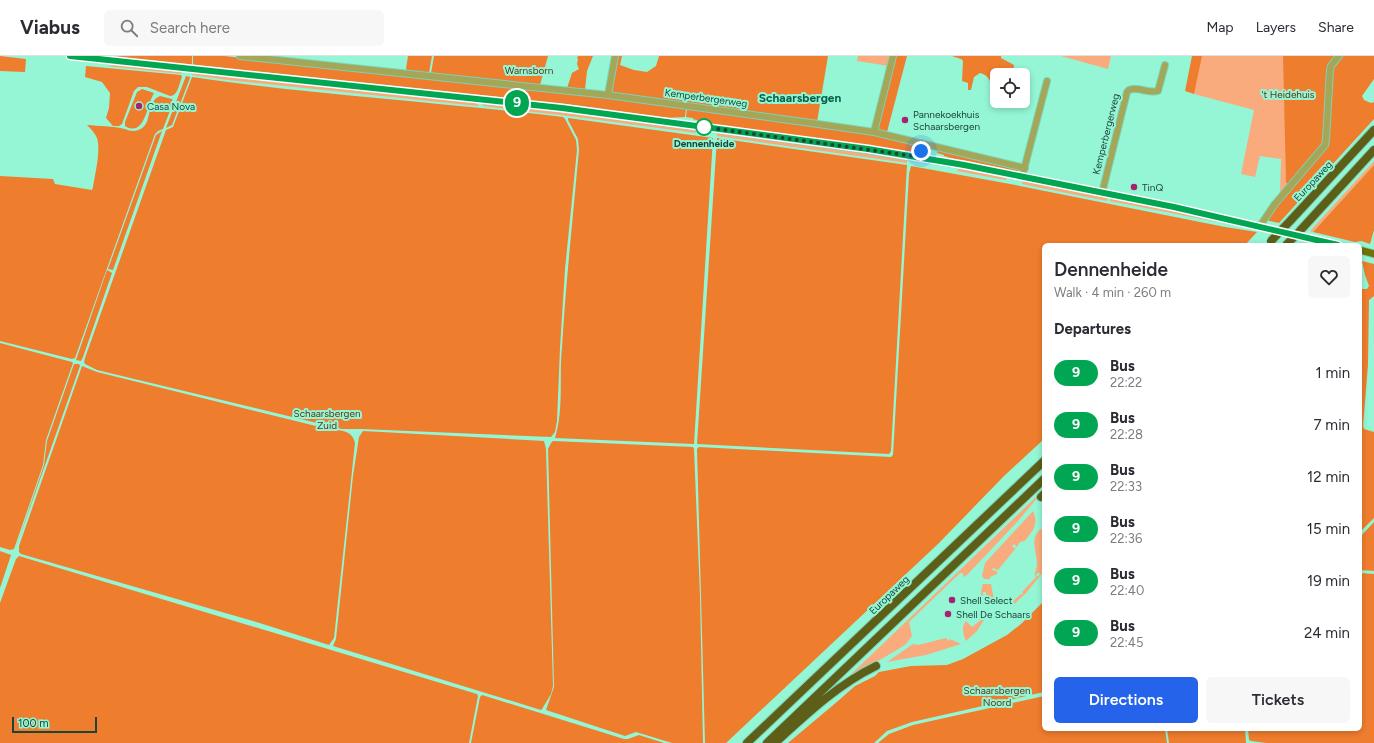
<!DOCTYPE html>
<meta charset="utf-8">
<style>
body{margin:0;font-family:Figtree,sans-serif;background:#f7f7f7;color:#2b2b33;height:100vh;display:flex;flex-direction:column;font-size:15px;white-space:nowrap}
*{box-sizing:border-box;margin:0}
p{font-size:13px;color:#7c7c81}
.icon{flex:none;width:22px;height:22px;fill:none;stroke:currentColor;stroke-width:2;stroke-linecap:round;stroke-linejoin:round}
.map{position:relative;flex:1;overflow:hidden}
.sheet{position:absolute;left:1042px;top:187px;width:320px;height:488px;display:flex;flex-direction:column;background:#fff;border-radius:6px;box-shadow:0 2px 6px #0003}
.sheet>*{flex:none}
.badge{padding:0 8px;border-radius:13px;font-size:14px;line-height:26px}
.controls{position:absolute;left:990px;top:12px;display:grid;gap:8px}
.controls a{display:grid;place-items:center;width:40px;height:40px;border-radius:6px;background:#fff;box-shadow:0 2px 6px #0003;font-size:20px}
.scale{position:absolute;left:12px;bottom:10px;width:85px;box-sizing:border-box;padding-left:4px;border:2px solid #1b4538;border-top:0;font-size:11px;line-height:14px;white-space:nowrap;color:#1b4538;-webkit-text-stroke:3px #94f6d5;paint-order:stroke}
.you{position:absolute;width:20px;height:20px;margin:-10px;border:3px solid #fff;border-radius:50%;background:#1a73e8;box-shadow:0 0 0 6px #1a73e833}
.map>.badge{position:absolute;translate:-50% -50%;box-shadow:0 0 0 2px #fff}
h2{padding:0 12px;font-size:15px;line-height:36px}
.round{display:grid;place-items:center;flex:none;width:42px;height:42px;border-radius:6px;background:#f7f7f7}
.overview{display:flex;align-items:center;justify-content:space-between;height:68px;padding:0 12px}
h1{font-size:19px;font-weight:600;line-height:30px}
.primary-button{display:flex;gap:8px;margin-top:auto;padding:8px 12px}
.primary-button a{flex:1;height:46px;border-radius:6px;background:#2563eb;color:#fff;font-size:16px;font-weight:600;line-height:46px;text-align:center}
.primary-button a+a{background:#f7f7f7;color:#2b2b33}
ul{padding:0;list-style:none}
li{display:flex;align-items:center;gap:12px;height:52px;padding:0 12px}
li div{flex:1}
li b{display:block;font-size:15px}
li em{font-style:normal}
li .badge{min-width:44px;font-weight:700;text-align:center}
header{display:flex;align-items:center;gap:24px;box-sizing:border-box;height:56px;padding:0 20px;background:#fff;border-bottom:1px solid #e1e1e2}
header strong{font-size:19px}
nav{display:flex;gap:22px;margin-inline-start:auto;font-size:14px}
.search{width:280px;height:36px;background:#f7f7f7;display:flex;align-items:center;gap:10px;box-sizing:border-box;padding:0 14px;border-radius:6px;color:#7c7c81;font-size:15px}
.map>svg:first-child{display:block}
</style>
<header>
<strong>Viabus</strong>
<div class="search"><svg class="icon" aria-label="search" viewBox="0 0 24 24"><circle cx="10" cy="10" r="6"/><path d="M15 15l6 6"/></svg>Search here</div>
<nav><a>Map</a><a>Layers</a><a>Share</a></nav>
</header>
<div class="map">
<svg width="1374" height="687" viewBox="0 0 1374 687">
<rect width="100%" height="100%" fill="#94f6d5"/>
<path fill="#faab7d" d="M858 0H892L889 10 857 5Z
M1061 0H1111L1108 13Z
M1192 0H1336L1323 87 1280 138 1281 103 1260 100 1255 121 1241 118 1254 54 1194 38Z
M121 8 180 15 182 18 106 10Z
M193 16 479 46 478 50 228 24 192 19Z
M483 47 676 69 696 75V77L569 60 483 50Z
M717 77 908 102 907 107 717 80Z
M1374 105V109L1313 176 1310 175Z
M958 113 977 114 1007 120 1006 124 957 115Z
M1023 123 1108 141 1107 145 1022 128Z
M1110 141 1258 173V174L1110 145Z
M1037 440 1038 441 1018 465 967 519 963 521V517H960L909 566 912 580 905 589 843 626Z
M1033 455C1039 469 1033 474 1025 485L1020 486 1017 491 1014 488 1012 490 1014 492H1016L998 514 993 512 992 514 997 515V518L990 521V523H984L982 520 985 507Z
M1043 472 1044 473V515L1026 537 1012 550 1010 548 1021 538 1022 539 1023 537 1022 536 1037 520H1039L1040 518 1038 516 1035 521C1034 516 1037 513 1037 508 1037 497 1028 479 1043 472Z
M983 528H991L994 544 993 548 978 549 980 545 986 546V536H983V545H980L982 530Z
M989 556 977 575 966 585C963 579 961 570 966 565L972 571 982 563 978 557Z
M946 582 949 585 950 583 961 588 926 599 887 606 913 588 918 589Z"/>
<path fill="#ef7d2e" d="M0 0 26 3 25 16 0 15Z
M100 0H192V10Z
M193 0H224L543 34 686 52 685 61 664 62 564 49 193 10Z
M408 0H432L429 17 408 15 406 13Z
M434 0H548L540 29 431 17Z
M578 0H593L587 15 585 34 567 32 572 17 579 13 577 8 578 3 577 2Z
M615 0H622L620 9 634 14 647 16 656 10 659 0H828L817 66 613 37 609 34Z
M894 0H907L887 76 877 74Z
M952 0H1001V2L1014 9 1013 19H997V35L993 33C990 25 989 19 980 17L974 21 971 34H968V27L962 25 963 5 961 3Z
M1192 0H1202L1194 38 1185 35Z
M1283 0H1337L1330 9 1324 88 1289 130 1286 126Z
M1342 0H1374V23L1362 40 1364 44 1371 47 1374 46V63L1279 167 1266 164 1270 157 1323 93 1331 15Z
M86 10 181 19 182 21C179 28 178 40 170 40L147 31H138L134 35 122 68 119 70H113L106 62 109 52 110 37 102 26 85 21Z
M186 20 190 21V22L172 69 166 72Z
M192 21C315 39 440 46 563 61L565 63 576 84 577 94 565 213 560 292 557 365 555 376 551 381 361 373H342L97 314 85 308 84 306 85 302 166 74 173 71Z
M142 33 154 37C147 48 145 82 125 70V66L137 36Z
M160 40 172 43 173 47 163 73 158 75 155 78 75 302 72 303 0 285V120L53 123 55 128 92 134 93 131C95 118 101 95 97 82 95 77 91 73 87 69 99 70 113 70 125 73 128 74 130 75 134 75 156 72 143 47 160 40Z
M687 52 873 78 917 88 919 90 917 96 914 97 712 69 693 63V62L686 61Z
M568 62 713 82 694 388 555 382C564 353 559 321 562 291 566 225 573 160 579 94L578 83 568 64Z
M162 75 113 214 108 213 156 79Z
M717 82 907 109 891 395 889 398 697 388Z
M937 93 1019 114V115L1017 117 965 106 944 100V99L937 97Z
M1374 109V174L1370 188 1361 185 1355 186 1313 176Z
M911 110 1010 128 1225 171 1257 176 1245 189H1044V383L1004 420 939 487 726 687H705L697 393 699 391 891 401 893 399 909 118Z
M1362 205 1374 208V240L1369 244 1368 309 1363 370 1364 373 1374 376V462L1360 476V258H1361L1362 248 1360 246V233H1367L1369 230 1365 219Z
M107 214 112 217 83 301 81 305 76 304Z
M0 287 72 306 73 307 46 384 43 409 14 493 10 494 0 491Z
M74 308H79L80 310 15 494 44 409 47 385Z
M82 310 97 316 328 373C340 375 352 373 355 387L334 582 329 589 253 565 21 498 19 496V490Z
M363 375 544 385 546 393 553 630 551 638 542 653 541 654 333 590 336 583 353 420 359 381Z
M553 385 693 391 694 393 700 540 703 687H672L636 676 625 680 546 654 554 631 548 393 551 387Z
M1374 466V515L1360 514V481Z
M0 495 11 499 0 532Z
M19 500 477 638 478 640 469 687H0V547L16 503Z
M1360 517 1374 518V687H1266L1251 685 1249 684 1248 673H1360Z
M1044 545V636L912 666 887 675 874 687H788L838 645 855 630 875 620 879 616 911 610 947 609 963 603 1007 579 1021 568Z
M482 639 624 683H628L639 679 664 687H471L480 641Z
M1044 640V673H1165L1167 687H878L889 678 913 669Z
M1167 673H1245L1246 687H1169Z"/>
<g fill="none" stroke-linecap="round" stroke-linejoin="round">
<g stroke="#7cd3b6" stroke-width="8">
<path id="minor" d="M240 0 608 39 818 68 874 76 1025 112
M608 39 615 0
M874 76 893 0
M919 101 922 87
M1022 121 1047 25
M1102 137 1127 36 1129 34C1138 30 1148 38 1158 35L1165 9
M1260 170 1274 149 1325 89 1326 83 1330 14 1331 10 1339 0"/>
</g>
<g stroke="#7cd3b6" stroke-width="9">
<path id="major" d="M70 0 562 52 855 92 964 109 1174 151 1338 189
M1360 194 1374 198"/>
</g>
<g stroke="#7cd3b6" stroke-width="10">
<path id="highway" d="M1291 164 1374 74
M1297 178 1374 94
M1041 441 1044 438
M747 687 1044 405
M767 687 1044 423
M775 687C807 658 837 629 876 610"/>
</g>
<use href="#minor" stroke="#a4a658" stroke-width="6"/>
<use href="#major" stroke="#717205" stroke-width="7"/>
<use href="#highway" stroke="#5d5e18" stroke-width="8"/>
<g stroke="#7cd3b6" stroke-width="10" stroke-linecap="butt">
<path id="highway-bridge" d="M1271 185 1291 164
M1286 189 1297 178"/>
</g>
<use href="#highway-bridge" stroke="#5d5e18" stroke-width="8"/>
</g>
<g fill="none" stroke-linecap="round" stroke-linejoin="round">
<g stroke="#fff" stroke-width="9">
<path id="line" d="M70 0 562 52 868 93 964 109 1174 151 1338 189"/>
</g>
<use href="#line" stroke="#00a651" stroke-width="6"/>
<path stroke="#1b4538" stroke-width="4" stroke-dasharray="0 7.2" d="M704 71 920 101 921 95"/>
</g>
<g fill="#a6226f" stroke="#94f6d5" stroke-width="1.5">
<circle cx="139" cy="50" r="4"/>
<circle cx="905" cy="64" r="4"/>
<circle cx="1134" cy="131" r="4"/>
<circle cx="952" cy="544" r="4"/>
<circle cx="948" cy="558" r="4"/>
</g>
<circle fill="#fff" stroke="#00a651" stroke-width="2" cx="704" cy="71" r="8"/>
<g text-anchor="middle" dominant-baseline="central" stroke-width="4" stroke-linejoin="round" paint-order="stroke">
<g font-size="10" fill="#603214" stroke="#94f6d5">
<text x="529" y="14">Warnsborn</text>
<text x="1288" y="38">'t Heidehuis</text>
<text x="327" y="357">Schaarsbergen<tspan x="327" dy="12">Zuid</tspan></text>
<text x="997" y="634">Schaarsbergen<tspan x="997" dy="12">Noord</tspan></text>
</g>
<g font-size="10" fill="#1b4538" stroke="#94f6d5">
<text transform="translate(706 42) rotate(8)">Kemperbergerweg</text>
<text transform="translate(1106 78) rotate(-76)">Kemperbergerweg</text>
<text transform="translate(1313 125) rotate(-47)">Europaweg</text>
<text transform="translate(889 539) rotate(-44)">Europaweg</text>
</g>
<g font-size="10" fill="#1b4538" stroke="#94f6d5" text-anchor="start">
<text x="147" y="50">Casa Nova</text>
<text x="913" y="58">Pannekoekhuis<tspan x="913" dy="12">Schaarsbergen</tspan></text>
<text x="1142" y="131">TinQ</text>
<text x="960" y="544">Shell Select</text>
<text x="956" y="558">Shell De Schaars</text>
</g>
<g font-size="10" font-weight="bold" fill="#1b4538" stroke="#94f6d5">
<text x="704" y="87">Dennenheide</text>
</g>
<g font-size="12" font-weight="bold" fill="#08604b" stroke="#94f6d5">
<text x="800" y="42">Schaarsbergen</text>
</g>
</g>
</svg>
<div class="controls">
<a><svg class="icon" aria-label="locate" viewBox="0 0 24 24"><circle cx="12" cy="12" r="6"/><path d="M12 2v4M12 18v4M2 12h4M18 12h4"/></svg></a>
</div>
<div class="scale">100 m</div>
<div class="you" style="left:921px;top:95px"></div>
<b class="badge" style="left:517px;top:47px;background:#00a651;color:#fff">9</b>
<section class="sheet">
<div class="overview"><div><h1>Dennenheide</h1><p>Walk · 4 min · 260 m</p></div><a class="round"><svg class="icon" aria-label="heart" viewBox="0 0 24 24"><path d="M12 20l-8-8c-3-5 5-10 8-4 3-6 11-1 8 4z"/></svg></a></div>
<h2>Departures</h2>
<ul>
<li><span class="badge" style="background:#00a651;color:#fff">9</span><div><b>Bus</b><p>22:22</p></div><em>1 min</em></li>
<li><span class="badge" style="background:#00a651;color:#fff">9</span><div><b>Bus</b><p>22:28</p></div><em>7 min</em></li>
<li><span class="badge" style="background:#00a651;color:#fff">9</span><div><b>Bus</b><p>22:33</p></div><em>12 min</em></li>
<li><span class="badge" style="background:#00a651;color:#fff">9</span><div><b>Bus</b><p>22:36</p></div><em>15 min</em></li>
<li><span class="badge" style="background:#00a651;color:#fff">9</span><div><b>Bus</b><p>22:40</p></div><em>19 min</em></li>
<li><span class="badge" style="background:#00a651;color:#fff">9</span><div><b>Bus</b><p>22:45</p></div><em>24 min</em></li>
</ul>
<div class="primary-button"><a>Directions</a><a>Tickets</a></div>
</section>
</div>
